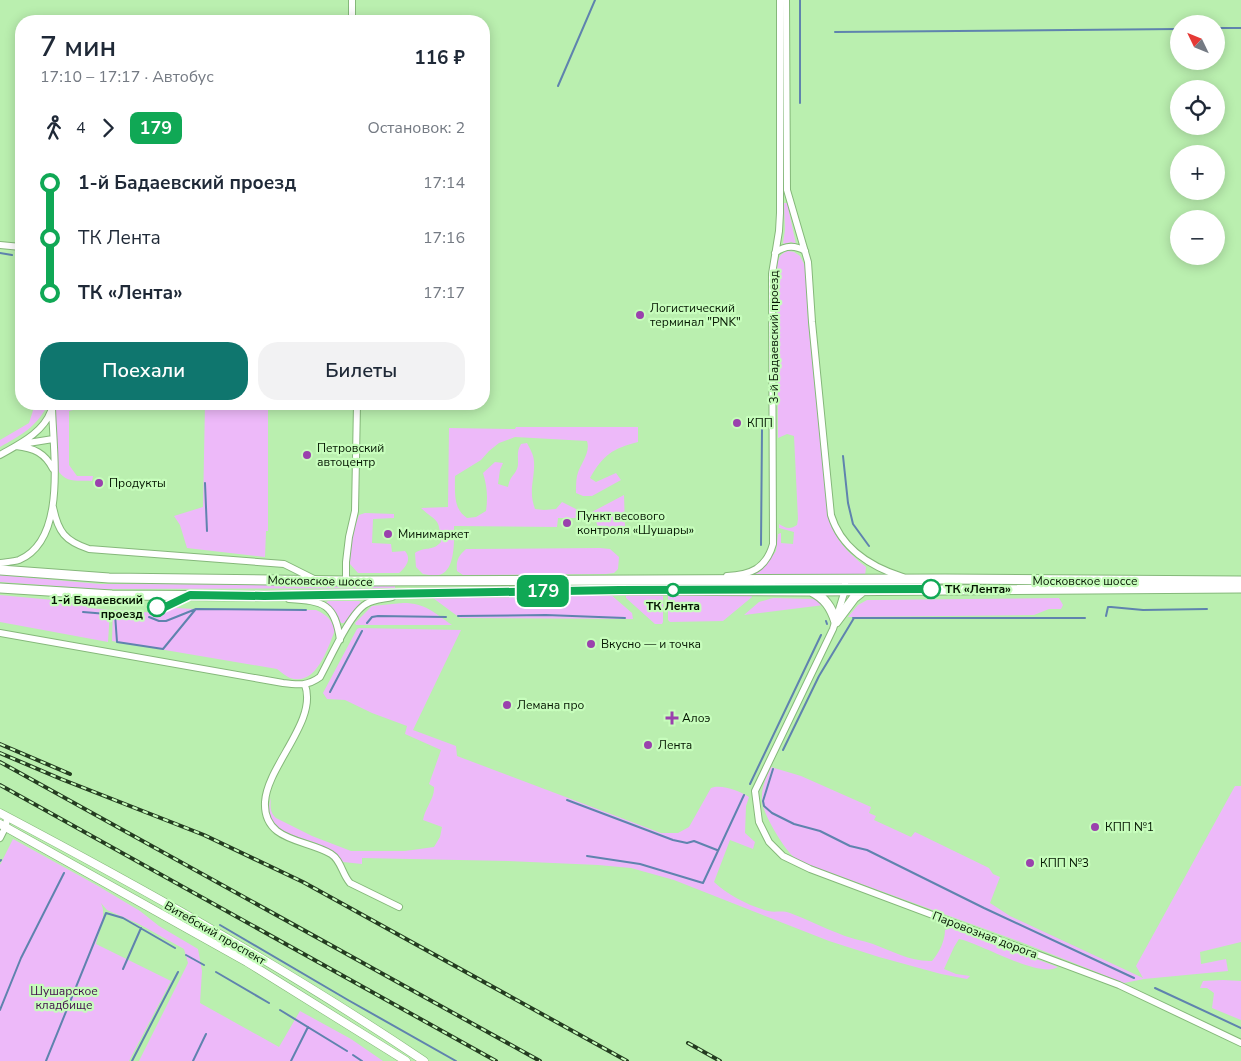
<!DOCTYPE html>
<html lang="ru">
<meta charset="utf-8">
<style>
body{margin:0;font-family:"Nunito Sans",sans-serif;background:#f2f2f3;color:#1f2937;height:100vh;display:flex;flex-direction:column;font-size:19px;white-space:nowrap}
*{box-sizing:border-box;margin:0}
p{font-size:16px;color:#747a83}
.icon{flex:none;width:28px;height:28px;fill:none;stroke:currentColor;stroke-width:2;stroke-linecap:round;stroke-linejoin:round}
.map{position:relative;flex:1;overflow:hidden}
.sheet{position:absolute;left:15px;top:15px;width:475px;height:395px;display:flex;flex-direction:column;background:#fff;border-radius:20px;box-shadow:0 2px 12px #0003}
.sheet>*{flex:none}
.badge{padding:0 10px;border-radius:8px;font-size:18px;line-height:32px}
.needle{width:32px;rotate:313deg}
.fabs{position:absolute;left:1170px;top:15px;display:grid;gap:10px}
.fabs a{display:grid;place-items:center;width:55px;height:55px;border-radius:50%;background:#fff;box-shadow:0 2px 12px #0003;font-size:25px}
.map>.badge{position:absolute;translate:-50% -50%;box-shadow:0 0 0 2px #fff}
.legs{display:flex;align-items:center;gap:8px;height:55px;padding:0 25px;font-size:16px}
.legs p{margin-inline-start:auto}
.headline{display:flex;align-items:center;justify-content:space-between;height:85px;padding:0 25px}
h1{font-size:28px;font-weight:600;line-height:38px}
.action{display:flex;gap:10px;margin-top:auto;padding:10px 25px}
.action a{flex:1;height:58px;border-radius:20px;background:#0f766e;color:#fff;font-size:20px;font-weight:600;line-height:58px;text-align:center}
.action a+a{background:#f2f2f3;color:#1f2937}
ul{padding:0 25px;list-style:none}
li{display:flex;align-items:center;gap:18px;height:55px;font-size:19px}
li i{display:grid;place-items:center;width:8px;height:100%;margin:0 6px;background:currentColor}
li i::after{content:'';width:12px;height:12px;margin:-6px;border:4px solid;border-radius:50%;background:#fff}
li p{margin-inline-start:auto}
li:first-child i{background:linear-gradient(#0000 50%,currentColor 0)}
li:last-child i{background:linear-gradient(currentColor 50%,#0000 0)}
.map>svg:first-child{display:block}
</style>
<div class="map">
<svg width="1241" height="1061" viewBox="0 0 1241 1061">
<rect width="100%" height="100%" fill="#baefaf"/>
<path fill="#edb9f9" d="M784 203H787L796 244 791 242 784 244 783 243 785 230Z
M788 251 794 252 800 256 806 268 808 321 828 516C834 539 848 553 866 567L865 576H752L765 566 776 551 778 534 781 533V543L793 544 794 532 779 528V524C785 528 790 530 797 525L798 519 794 436 787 434 778 438 777 268C778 259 779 254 788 251Z
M35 404H48C37 427 21 435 0 447V440L29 423Z
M56 404H71L73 410 69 411V465L77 476H93L92 481C77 480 66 484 57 469L55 407Z
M205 404H268V531H266L265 557 187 548 180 525 174 516 203 507Z
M516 427H638V442C612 449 604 454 590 478L596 482 616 473 621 480 592 496H583L576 493C576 487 576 481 577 476 580 464 591 453 587 441L515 437 499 443 489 451 481 460 455 476C455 492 453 509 467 518L476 517 486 511C488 497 487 486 483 473L495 462 503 463 500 470 498 484 508 487C510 476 514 476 517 469 520 460 515 454 521 444L527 443C530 449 534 455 534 462 535 480 528 490 535 509L544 510 556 509 562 502 580 511 590 513 624 495 625 528 598 527 595 518H558L557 527 454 526C454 539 456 571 439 575 435 576 428 575 423 574L416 567 415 553C425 546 432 552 441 542 439 516 437 523 421 508L448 507 449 428 515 429Z
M365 513 394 514V518L373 519 372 543 391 544 392 552 405 551C412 559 406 567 399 573H358L350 564 351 537 359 515Z
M600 548 610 549 619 557 618 569 614 573 606 574 463 575 457 571C456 561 458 556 466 549Z
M0 575 100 584 395 585V588L98 589 0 582Z
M670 592 751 594 752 597 723 621 670 622 668 620V596Z
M628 593 658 594 663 596V622L662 624H655L626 598V595Z
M610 594 632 613 633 619 460 618 433 598V597Z
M0 595 85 603 89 608 110 610 108 642 0 622Z
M773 598 815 599 824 605 744 615 759 602Z
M1059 598 1063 605 1061 609H1049L1034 615 848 617 858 605 867 600Z
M328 601H359L361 602 344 623H341L335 612 326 603Z
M403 603C426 603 434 613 452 625H356L355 623 372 606Z
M175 608 196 609 316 610C327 615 331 619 335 630 328 648 316 687 290 678 286 676 281 672 277 669L112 641 113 610 157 613Z
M359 628 461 630 413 730 456 746 457 756 661 833H678L689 827 711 788C722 784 739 791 749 797L746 806 745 833 755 842 753 849 730 840 714 882C728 895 749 906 768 911 775 913 782 910 790 913 807 919 823 928 840 934 851 939 862 940 873 944 892 951 911 962 932 961 939 953 945 941 945 930L951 928 1058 967C1040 979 980 943 959 939L954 947 944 969 956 974 970 976 967 979 941 974 879 957 829 941 674 880 631 868 598 865 508 861 362 858V864L343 862C336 855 330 850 321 845 298 835 260 833 271 798 270 807 270 812 276 818L312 836 351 851H405L434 847 440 837 442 827 423 820C425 808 435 798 434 787L429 784 441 750 405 734 407 726 372 713 345 700 327 699 323 693 357 629Z
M771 767 801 776 871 807 869 813 876 816 874 820 911 837 915 832 989 868 993 874 1000 877 990 903 1010 916 1143 978 1136 966 1235 786H1241V942L1200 952 1201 964 1226 959 1228 971 1144 979 1124 983 1026 944 812 866C807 864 800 862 795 858 785 851 762 812 762 801 761 788 766 778 771 767Z
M13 839 98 886 140 911 159 926 198 949 202 971 200 1003 279 1047 300 1011 351 1039 383 1061H139L188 963 184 949 139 924 107 910 101 903C107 915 99 931 96 944L171 981 129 1061H0V865Z
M1223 980 1241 981V1020L1212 1008 1214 993 1207 988H1200L1203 981Z"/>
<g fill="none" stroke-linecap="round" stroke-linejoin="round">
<path stroke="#5f83ae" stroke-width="2" d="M800 0V103
M1216 28H1241
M835 32 1179 29
M558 86 595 0
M0 253 12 255
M843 456 848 503 853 524 869 546
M205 483 207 531
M761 545 762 430
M83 612 107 614
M140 615 115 614 117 642 163 649 195 610
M458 616 546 615 625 618
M1106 616 1108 607H1111L1143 610 1207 609
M149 617 159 621H166L196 609 306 610
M853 618H1085
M826 621 827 624
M367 623 372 617 378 616 446 617
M330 692 362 631
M783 750 819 676 854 618
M773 769 763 801 764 806 772 813 794 824 820 831 850 846 867 850 984 908 1134 978
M750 784 821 635
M567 800 673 840 687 843 694 841 717 850
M587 856 640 864 703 883 744 795
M0 861 1 860
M220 925 348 1000 456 1061
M186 955 204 965
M123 969 141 928
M216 972 269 1003
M1155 988 1241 1028
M0 1010 21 958 64 873
M280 1010 347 1051
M353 1055 362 1061
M46 1061 106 913 123 918 175 948
M132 1061 178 972
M193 1061 206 1034
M291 1061 308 1027"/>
<g stroke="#85b87a" stroke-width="8">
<path id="minor" d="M352 0V21
M786 0 787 190 808 262 812 322 831 515C841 548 871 567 903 577
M0 245 21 247
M775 253C785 245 795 245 805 251
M22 444 53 439
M16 446C34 448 45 453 53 469
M0 455C19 444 43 433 51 411
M53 507C58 532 65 541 89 549L284 564 314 579
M0 563C6 562 13 562 19 560 69 539 52 447 52 404
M727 576C750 575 766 569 773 544L772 274 779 231 780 213V0
M845 580V590L833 629 755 791 759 822 769 842 783 856 810 869 1119 985 1241 1043
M346 581V562L349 537 355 511 357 404
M289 599C324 601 335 604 340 640
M0 633 283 683C298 685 308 686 320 677 330 659 350 613 366 604 373 599 384 599 392 597
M305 685C318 721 267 766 265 802 263 842 306 839 331 854 341 860 342 874 350 883L399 907
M0 838 6 826 7 817"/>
</g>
<g stroke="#85b87a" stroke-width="9">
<path id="major" d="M0 813C144 889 289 970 424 1061
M0 824 247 962 406 1061"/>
</g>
<g stroke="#85b87a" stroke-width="11">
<path id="highway" d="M0 570 109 578 346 581 945 579 1241 581
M0 588 112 595 263 596 609 590 811 591 1241 588
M811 591C825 598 831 607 836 622
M836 622 854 598 864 590"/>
</g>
<use href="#minor" stroke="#fff" stroke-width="6"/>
<use href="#major" stroke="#fff" stroke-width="8"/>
<use href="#highway" stroke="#fff" stroke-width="9"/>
<g stroke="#243c20" stroke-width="4">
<path id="rail" d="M0 744 70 774
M0 753 61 779 204 835 303 882 627 1061
M0 762 540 1061
M0 785 496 1061
M688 1043 720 1061"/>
</g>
<use href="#rail" stroke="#c7fdbc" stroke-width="2" stroke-dasharray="5.5" stroke-linecap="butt"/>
</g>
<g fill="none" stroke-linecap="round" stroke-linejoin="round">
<g stroke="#fff" stroke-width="11">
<path id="line-1" d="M157 607H165L190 595 264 596 619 590 931 589"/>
</g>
<use href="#line-1" stroke="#10a855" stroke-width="8"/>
</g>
<g fill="#9a41ad" stroke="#c7fdbc" stroke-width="2">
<circle cx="640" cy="315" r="5"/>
<circle cx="737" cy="423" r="5"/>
<circle cx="307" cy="455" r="5"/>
<circle cx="99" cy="483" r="5"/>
<circle cx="567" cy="523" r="5"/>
<circle cx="388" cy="534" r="5"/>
<circle cx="591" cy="644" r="5"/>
<circle cx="507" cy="705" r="5"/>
<path d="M669.5 710.5h5v5h5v5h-5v5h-5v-5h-5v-5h5z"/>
<circle cx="648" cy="745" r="5"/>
<circle cx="1095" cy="827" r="5"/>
<circle cx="1030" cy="863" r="5"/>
</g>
<g fill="#fff" stroke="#10a855" stroke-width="2.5">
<circle cx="931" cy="589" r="9"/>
<circle cx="673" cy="590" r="6"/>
<circle cx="157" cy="607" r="9"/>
</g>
<g text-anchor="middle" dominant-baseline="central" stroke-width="4.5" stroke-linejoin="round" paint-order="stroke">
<g font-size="12" fill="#051702" stroke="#c7fdbc" text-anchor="start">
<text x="650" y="308">Логистический<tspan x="650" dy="14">терминал "PNK"</tspan></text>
<text x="747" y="423">КПП</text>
<text x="317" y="448">Петровский<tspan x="317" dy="14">автоцентр</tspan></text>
<text x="109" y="483">Продукты</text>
<text x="577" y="516">Пункт весового<tspan x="577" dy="14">контроля «Шушары»</tspan></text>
<text x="398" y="534">Минимаркет</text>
<text x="601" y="644">Вкусно — и точка</text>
<text x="517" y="705">Лемана про</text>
<text x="682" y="718">Алоэ</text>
<text x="658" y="745">Лента</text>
<text x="1105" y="827">КПП №1</text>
<text x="1040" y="863">КПП №3</text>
</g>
<g font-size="12" fill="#051702" stroke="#c7fdbc">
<text transform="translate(774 337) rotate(-90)">3-й Бадаевский проезд</text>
<text transform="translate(320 581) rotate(1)">Московское шоссе</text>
<text x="1085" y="581">Московское шоссе</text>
<text transform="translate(215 933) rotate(30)">Витебский проспект</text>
<text transform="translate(985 935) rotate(21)">Паровозная дорога</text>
</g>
<g font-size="12" font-weight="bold" fill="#051702" stroke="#c7fdbc" text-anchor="start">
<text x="945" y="589">ТК «Лента»</text>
<text x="143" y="600" text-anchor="end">1-й Бадаевский<tspan x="143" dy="14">проезд</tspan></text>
<text x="673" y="606" text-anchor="middle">ТК Лента</text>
</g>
<g font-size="12" fill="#410d4b" stroke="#c7fdbc">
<text x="64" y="991">Шушарское<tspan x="64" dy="14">кладбище</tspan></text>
</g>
</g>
</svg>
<div class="fabs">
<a><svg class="needle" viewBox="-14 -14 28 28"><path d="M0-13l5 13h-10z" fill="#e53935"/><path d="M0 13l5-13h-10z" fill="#747a83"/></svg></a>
<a><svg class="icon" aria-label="locate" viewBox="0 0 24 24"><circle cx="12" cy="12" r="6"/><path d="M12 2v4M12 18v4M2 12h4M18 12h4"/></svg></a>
<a>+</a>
<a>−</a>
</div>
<b class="badge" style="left:543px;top:591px;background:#10a855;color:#fff">179</b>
<section class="sheet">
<div class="headline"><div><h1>7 мин</h1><p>17:10 – 17:17 · Автобус</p></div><b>116 ₽</b></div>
<div class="legs"><svg class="icon" aria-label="walk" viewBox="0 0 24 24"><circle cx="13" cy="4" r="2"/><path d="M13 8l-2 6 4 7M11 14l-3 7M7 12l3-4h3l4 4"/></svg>4<svg class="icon" aria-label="forward" viewBox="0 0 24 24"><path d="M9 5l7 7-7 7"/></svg><b class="badge" style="background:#10a855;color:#fff">179</b><p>Остановок: 2</p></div>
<ul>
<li><i style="color:#10a855"></i><b>1-й Бадаевский проезд</b><p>17:14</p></li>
<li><i style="color:#10a855"></i><span>ТК Лента</span><p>17:16</p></li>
<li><i style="color:#10a855"></i><b>ТК «Лента»</b><p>17:17</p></li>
</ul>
<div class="action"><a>Поехали</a><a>Билеты</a></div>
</section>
</div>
